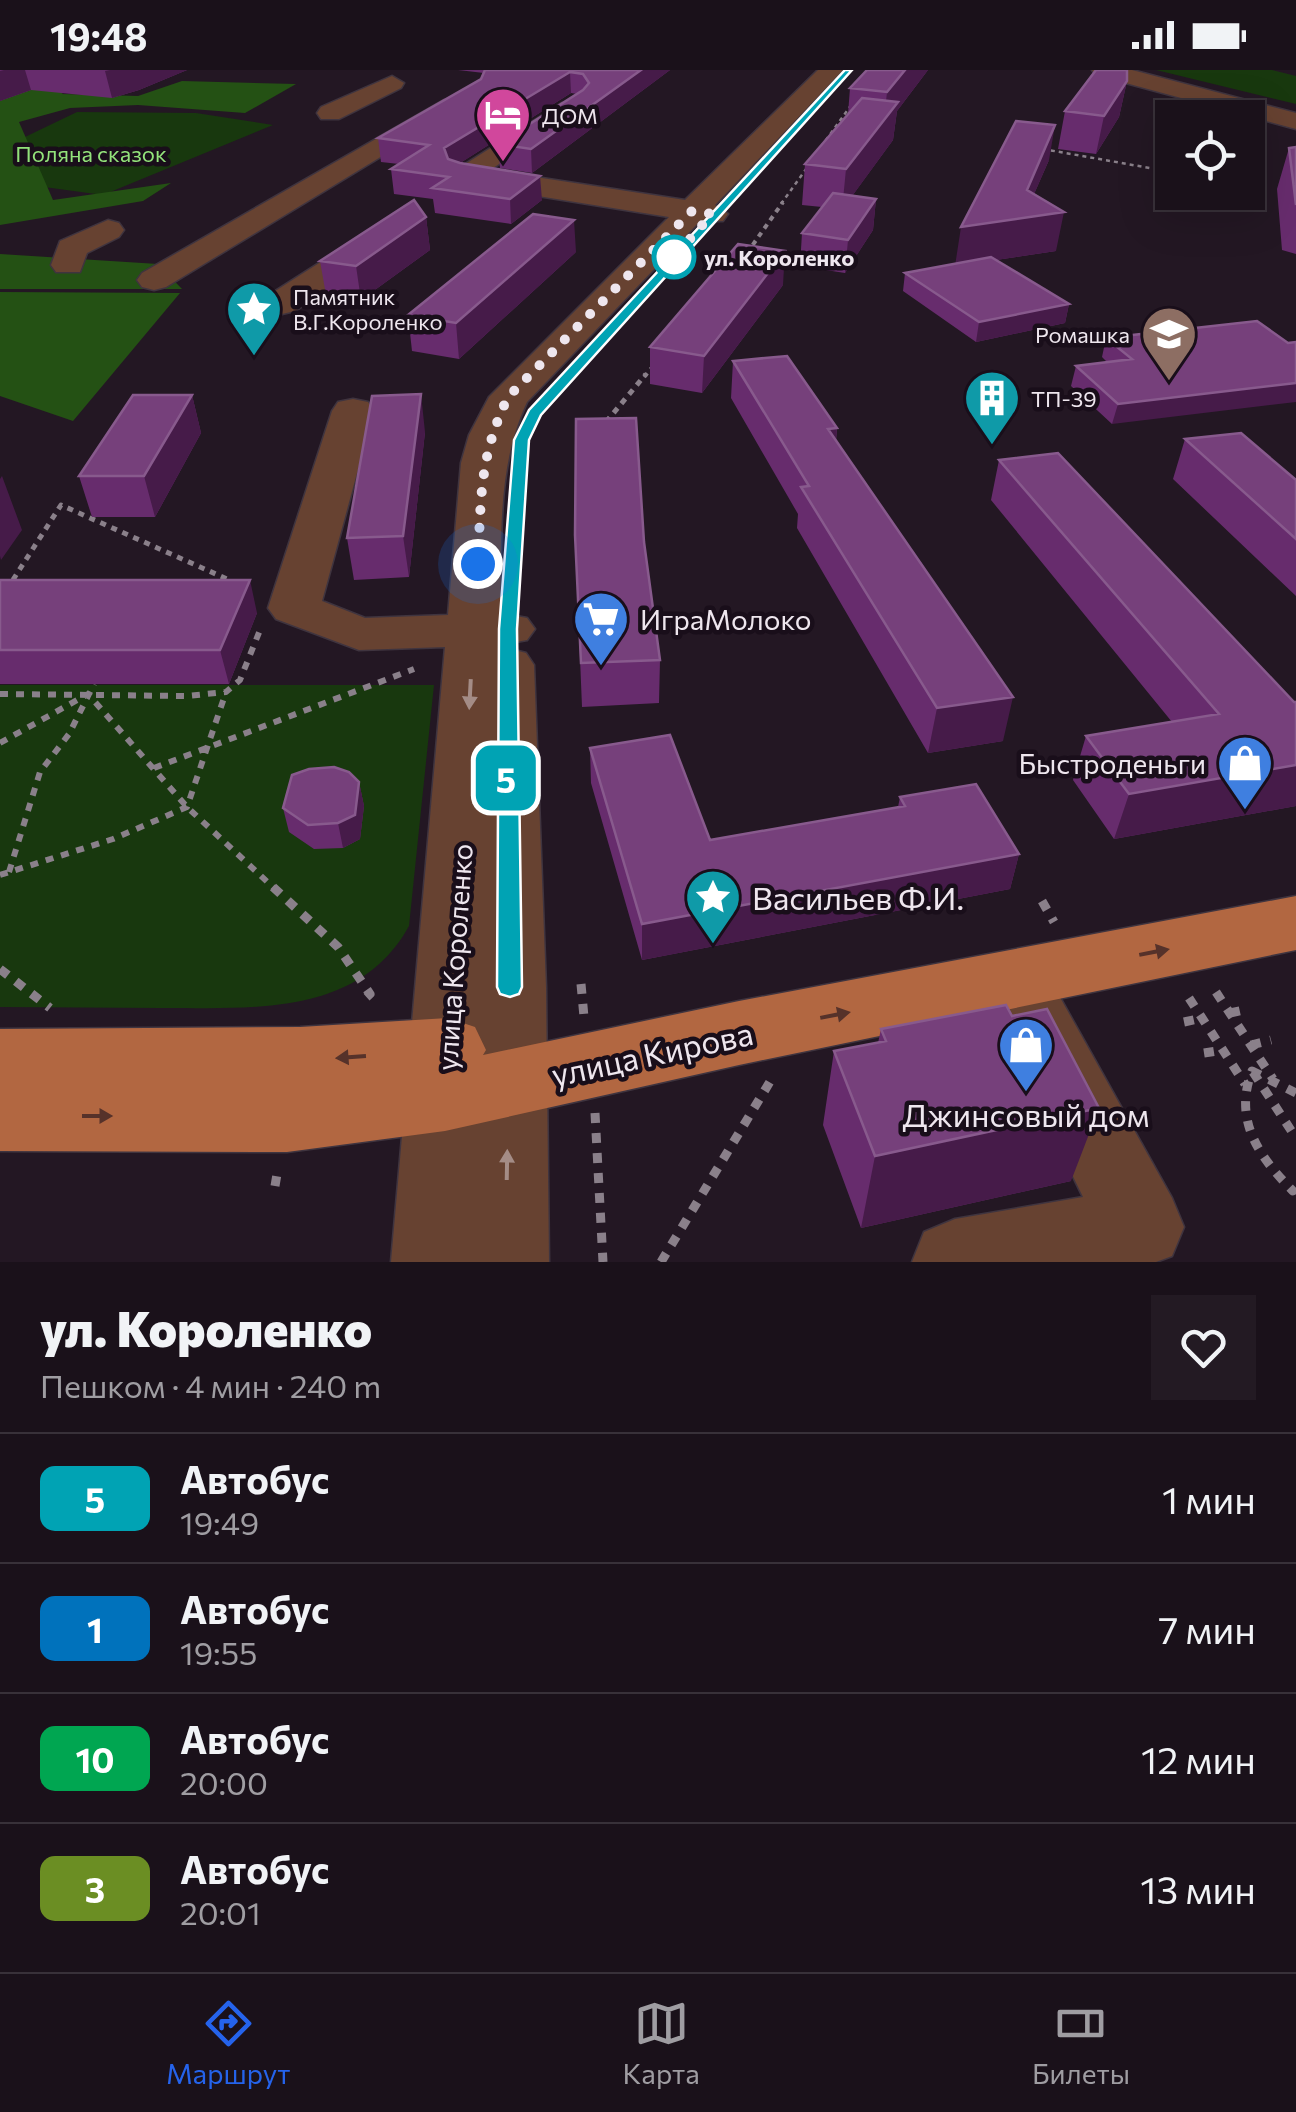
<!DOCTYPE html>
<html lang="ru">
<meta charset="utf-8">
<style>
body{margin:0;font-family:Commissioner,sans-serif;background:#231a23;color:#f1f3f6;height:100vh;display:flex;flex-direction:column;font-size:38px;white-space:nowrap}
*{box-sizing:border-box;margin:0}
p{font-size:32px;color:#9f9da2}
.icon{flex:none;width:55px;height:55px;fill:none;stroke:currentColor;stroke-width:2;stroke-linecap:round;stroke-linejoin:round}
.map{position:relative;height:1192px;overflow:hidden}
.sheet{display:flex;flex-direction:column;background:#1a111a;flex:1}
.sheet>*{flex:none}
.badge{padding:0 20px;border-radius:15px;font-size:35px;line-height:65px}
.tools{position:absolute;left:1155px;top:30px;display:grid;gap:20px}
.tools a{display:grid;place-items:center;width:110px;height:110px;border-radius:0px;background:#1a111a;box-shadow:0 10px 40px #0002,0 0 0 2px #383139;font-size:50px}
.you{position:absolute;width:50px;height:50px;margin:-25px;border:8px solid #fff;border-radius:50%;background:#1a73e8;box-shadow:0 0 0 15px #1a73e833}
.map>.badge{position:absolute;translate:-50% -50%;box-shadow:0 0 0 5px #fff}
.round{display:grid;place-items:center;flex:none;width:105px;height:105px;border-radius:0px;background:#231a23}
.summary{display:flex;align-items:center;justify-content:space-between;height:170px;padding:0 40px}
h1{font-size:48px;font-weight:800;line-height:75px}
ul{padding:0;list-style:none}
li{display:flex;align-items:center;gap:30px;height:130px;padding:0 40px;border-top:2px solid #383139}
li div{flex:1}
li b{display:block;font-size:38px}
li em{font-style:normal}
li .badge{min-width:110px;font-weight:700;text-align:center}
.status{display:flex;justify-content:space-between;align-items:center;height:70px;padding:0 50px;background:#1a111a;direction:ltr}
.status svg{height:28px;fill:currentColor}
.tabs{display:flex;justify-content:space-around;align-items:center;height:140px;border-top:2px solid #383139;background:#1a111a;font-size:28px;color:#9f9da2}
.tabs a{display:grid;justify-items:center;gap:5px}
.tabs .active{color:#2563eb}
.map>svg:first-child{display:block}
</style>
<div class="status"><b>19:48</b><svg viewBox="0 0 49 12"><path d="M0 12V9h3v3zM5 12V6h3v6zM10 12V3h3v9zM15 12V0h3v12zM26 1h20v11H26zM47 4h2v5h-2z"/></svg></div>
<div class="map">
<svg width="1296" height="1192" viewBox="0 0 1296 1192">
<rect width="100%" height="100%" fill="#231723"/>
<path fill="#18380e" d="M1156 0H1272L1296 6V34Z
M77 42 196 43 273 55 103 125 0 111V79Z
M0 615H434L409 856C359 947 251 938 162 938 108 938 54 937 0 937Z"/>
<path fill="#245114" d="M78 0 62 24 138 26 182 11 296 14 245 43 138 35 70 38 19 52 53 130 171 113 143 131 0 155V22Z
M0 184 158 194 182 219H0Z
M0 222 180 223 73 351 0 326Z"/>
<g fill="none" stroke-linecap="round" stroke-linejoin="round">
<g stroke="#3f343f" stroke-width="3">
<path id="minor" d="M818 0H843L715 135 728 144 723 151H700L527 332C496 398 502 471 500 543L527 548 535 559 527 570 499 575V580L507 578 526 583 534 595 546 917 549 1192H391L445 577 359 580 276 549 268 538 332 341 338 332 353 329 368 332 374 341 322 531 365 548 448 545 461 393 469 365 489 327 669 147 463 114 453 111 448 105 562 33 575 41 571 46 490 100 685 130Z
M1092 0H1132L1296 43V59L1096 5Z
M392 6 404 13 401 18 339 49H321L317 43 321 37Z
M444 30 453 33 457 38 453 43 166 217 154 220 142 217 137 210 142 203Z
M108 150 119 153 124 160 119 167 87 183 80 202H56L51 195 60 171Z
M385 155 396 158 401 165 396 172 295 241 282 244 269 241 264 233 269 225 374 158Z
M1013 880 1038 888 1172 1128 1184 1157 1172 1186 1156 1192H912L924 1162 955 1149 1083 1127 977 909 988 888Z"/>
</g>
<g stroke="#3f343f" stroke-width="3">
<path id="major" d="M1296 826V880L739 995 445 1061 287 1082 0 1081V959L300 957 448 948 475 957 486 980 483 985 739 931Z"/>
</g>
<path stroke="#8a808a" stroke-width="2.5" stroke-dasharray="4 4" stroke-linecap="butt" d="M821 77 852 34
M1043 79 1172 102
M781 134 809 95"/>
<path stroke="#8a808a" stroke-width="4" stroke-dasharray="5 5" stroke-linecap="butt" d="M747 183 783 132
M644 307 656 293"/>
<path stroke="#8a808a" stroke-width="5" stroke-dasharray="6 6" stroke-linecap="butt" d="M606 352 646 304
M0 530 61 435 236 513"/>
<path stroke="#8a808a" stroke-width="6" stroke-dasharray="8 8" stroke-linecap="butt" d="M0 624 187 626 226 622 240 610 262 555
M0 673 88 624 187 737 275 819
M154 698 414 599
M9 802 40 702 69 664 94 614
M0 805 113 769 187 737 226 622"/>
<path stroke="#8a808a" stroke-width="9" stroke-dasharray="10 10" stroke-linecap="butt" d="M273 817 338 877 370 924 360 933
M1042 831 1054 852
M0 899 50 938
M581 914 584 947
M1216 922 1273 1009
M1189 928 1245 1014
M1230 943 1248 939
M1184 952 1203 948
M1251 975 1271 970
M1204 983 1223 980
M1253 1002 1296 1068
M1296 1023 1252 1001C1233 1050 1259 1087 1293 1121L1296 1118
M595 1043 603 1192
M275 1116 278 1098
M661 1192 771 1010"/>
<use href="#minor" fill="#674231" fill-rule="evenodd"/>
<use href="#major" fill="#b26741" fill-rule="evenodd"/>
</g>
<path fill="#672c6d" d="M0 0H187L139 20 112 28 31 20 0 31Z
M458 0H670L532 103 500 98 498 74 577 24 571 23 460 93 542 130 511 154 435 143 433 129 394 124 391 99 399 94 381 92 378 68 481 9 484 3Z
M928 0 897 41 893 70 852 126 876 129 873 160 845 203 800 196 802 163 822 137 802 135 805 94 848 44 850 18Z
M1127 11 1119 47 1096 84 1058 79 1065 41Z
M1296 77V184L1282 180 1277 119 1289 78Z
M1049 90 1034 124 1056 181 996 190 1069 234 1065 253 976 272 903 221 905 203 955 194Z
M426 147 430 180 361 230 326 225 320 191Z
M576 182 459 289 412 281 408 245Z
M783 215 702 323 650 314V277Z
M1257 251 1112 354 1071 316 1076 296 1107 292 1102 287 1106 268Z
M733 291 837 358 836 372 1003 671 928 683 797 458 798 444 731 328Z
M192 325 201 363 155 447H92L79 406Z
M425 362 409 507 354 510 347 468Z
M1185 369 1296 410V526L1173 409Z
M999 390 1294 632H1296V736L1114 769 1073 710 1086 666 1172 652 991 430Z
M575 465 644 472 660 590 659 633 582 637Z
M0 510 257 543 229 614H0Z
M590 678 710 770 898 737 900 727 1019 784 1010 819 642 890 591 713Z
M359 712 364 736 360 769 343 778 314 779 289 762 283 738Z
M1012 946 1071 1111 861 1158 823 1055 834 981 878 973 881 959Z"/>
<path fill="#461b49" d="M4 0H25L31 20 0 31V1Z
M110 0H187L139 20 112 28 105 1Z
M641 0H670L532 103 531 79Z
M905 0H928L897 41 893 70 842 140 846 99 884 50 887 22Z
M570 2 571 23 446 102 444 78Z
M1127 11 1119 47 1096 84 1104 46Z
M1055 55 1049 90 1024 147 1064 142 1056 181 955 196 961 157Z
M540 106 542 130 511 154 510 129Z
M876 129 873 160 845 203 848 170Z
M426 147 430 180 361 230 356 196Z
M574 150 576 182 459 289 456 253Z
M785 181 783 215 702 323 704 286Z
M1069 234 1065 253 976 272 979 252Z
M1296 313V332L1112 354 1118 334Z
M421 324 425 362 409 507 403 466Z
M192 325 201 363 155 447 144 406Z
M837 358 833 397 828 359Z
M2 406 22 460 1 490 0 486V409Z
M250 510 257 543 229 614 220 580Z
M1013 627 1003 671 928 683 937 638Z
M1296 695V736L1114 769 1129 724Z
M359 712 364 736 360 769 343 778 338 753Z
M1019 784 1010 819 642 890V854Z
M1099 1038 1071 1111 861 1158 875 1086Z"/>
<path fill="#76407b" stroke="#885a8d" stroke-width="2.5" d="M485 0H641L531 79 498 74 583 20 589 13 583 4 570 2 444 78 448 89 460 93 540 106 510 129 432 118 449 107 391 99 429 75 378 68 481 9Z
M867 0H905L887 22 850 18Z
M1096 0H1127V11L1104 46 1065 41Z
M862 28 898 32 846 99 805 94Z
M1016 51 1055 55 1027 120 1064 142 961 157Z
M1296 77V135L1289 78Z
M833 123 876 129 848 170 802 163Z
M414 130 426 147 356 196 320 191Z
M533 144 574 150 456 253 408 245Z
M738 174 785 181 704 286 650 277Z
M991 187 1069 234 979 252 905 203Z
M1257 251 1288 273 1296 272V313L1118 334 1076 296 1132 289 1106 268Z
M787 286 837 358 828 359 1013 627 937 638 801 417 809 416 733 291Z
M421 324 403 466 347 468 372 326Z
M133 325H192L144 406H79Z
M636 348 644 472 660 590 581 593 575 465 576 349Z
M1241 363 1296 410V469L1185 369Z
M1058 383 1294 632H1296V695L1129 724 1086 666 1219 644 999 390Z
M0 510H250L220 580H0Z
M670 665 710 770 905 736 900 727 976 714 1019 784 642 854 590 678Z
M334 697 349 702 359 712 355 745 338 753 308 755 283 738 292 705 309 699Z
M1006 935 1012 946 1047 939 1099 1038 875 1086 834 981 886 971 881 959Z"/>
<defs><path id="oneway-solid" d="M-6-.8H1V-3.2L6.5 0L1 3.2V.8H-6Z" transform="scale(2.5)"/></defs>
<g fill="#a48c86">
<use href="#oneway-solid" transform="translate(470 624) rotate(93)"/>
<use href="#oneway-solid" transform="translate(507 1095) rotate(-89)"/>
</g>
<g fill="#56322a">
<use href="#oneway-solid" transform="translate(1154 882) rotate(-11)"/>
<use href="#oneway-solid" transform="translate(835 945) rotate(-11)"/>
<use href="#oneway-solid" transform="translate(351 987) rotate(176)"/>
<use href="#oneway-solid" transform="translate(97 1046)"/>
</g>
<path fill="#00a3b4" stroke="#fff" stroke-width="2.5" d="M845 0H852L541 345 529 370 517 559 522 917 519 924 510 927 500 924 497 917 499 559 514 370 529 340Z"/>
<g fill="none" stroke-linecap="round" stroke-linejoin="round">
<path stroke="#eee6ee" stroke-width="10" stroke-dasharray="0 18" d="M478 494C481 429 479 387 508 327L692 141 712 144 674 187"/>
</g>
<defs>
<g id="hotel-pin" transform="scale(2.875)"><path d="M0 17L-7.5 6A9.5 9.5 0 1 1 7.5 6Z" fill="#d1479c" stroke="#190e1a"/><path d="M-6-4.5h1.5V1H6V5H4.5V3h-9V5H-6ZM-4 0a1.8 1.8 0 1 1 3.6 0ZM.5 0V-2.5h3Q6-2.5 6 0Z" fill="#fff"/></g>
<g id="sight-pin" transform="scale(2.875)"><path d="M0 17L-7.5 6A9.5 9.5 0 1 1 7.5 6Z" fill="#0f9aa8" stroke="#190e1a"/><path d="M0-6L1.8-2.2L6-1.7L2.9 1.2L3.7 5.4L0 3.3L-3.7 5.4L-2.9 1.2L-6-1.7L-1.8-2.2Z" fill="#fff"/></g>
<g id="school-pin" transform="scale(2.875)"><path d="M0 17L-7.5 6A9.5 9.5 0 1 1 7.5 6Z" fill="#8d6e63" stroke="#190e1a"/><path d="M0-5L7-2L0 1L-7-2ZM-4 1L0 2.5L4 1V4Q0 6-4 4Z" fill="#fff"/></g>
<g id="building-pin" transform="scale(2.875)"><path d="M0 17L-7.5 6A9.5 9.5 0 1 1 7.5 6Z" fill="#0f9aa8" stroke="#190e1a"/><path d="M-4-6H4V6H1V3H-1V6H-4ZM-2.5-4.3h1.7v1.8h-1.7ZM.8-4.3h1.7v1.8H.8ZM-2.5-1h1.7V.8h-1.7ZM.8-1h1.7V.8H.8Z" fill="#fff"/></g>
<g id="supermarket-pin" transform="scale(2.875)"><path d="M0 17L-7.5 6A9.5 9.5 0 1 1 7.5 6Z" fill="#3f7fe0" stroke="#190e1a"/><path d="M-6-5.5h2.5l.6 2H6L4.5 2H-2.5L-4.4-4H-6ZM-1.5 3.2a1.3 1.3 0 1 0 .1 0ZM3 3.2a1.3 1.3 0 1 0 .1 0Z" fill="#fff"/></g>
<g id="shop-pin" transform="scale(2.875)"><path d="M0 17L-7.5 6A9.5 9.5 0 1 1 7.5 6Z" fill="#3f7fe0" stroke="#190e1a"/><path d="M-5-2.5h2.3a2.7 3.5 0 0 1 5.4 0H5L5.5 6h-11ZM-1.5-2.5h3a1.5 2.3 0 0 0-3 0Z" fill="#fff"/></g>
</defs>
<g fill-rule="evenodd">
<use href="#hotel-pin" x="503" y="45"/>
<use href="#sight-pin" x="254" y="239"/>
<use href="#school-pin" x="1169" y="264"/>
<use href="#building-pin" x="992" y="328"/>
<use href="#supermarket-pin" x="601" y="549"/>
<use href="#shop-pin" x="1245" y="693"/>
<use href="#sight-pin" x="713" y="827"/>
<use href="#shop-pin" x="1026" y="975"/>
</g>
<circle fill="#fff" stroke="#00a3b4" stroke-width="5" cx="674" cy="187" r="20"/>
<g text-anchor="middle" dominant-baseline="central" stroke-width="9" stroke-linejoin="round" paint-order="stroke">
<g font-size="22" fill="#eee6ee" stroke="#190e1a" text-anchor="start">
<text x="542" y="45">ДОМ</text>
<text x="293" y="226">Памятник<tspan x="293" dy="25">В.Г.Короленко</tspan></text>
<text x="1130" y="264" text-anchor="end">Ромашка</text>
<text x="1031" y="328">ТП-39</text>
</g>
<g font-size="22" fill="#93e37b" stroke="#190e1a">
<text x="91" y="83">Поляна сказок</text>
</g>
<g font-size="22" font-weight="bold" fill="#eee6ee" stroke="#190e1a" text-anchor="start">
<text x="704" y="187">ул. Короленко</text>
</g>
<g font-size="28" fill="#eee6ee" stroke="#190e1a" text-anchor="start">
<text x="640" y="549">ИграМолоко</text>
<text x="1206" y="693" text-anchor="end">Быстроденьги</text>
</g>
<g font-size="28" fill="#eee6ee" stroke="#190e1a">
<text transform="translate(454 887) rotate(-86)">улица Короленко</text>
</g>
<g font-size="32" fill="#eee6ee" stroke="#190e1a" text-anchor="start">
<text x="752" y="827">Васильев Ф.И.</text>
<text x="1026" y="1044" text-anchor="middle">Джинсовый дом</text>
</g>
<g font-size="32" fill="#eee6ee" stroke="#190e1a">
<text transform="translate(652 983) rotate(-12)">улица Кирова</text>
</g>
</g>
</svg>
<div class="tools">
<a><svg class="icon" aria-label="locate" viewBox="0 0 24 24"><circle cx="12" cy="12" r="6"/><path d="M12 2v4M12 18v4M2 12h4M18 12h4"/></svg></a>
</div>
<div class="you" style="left:478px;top:494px"></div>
<b class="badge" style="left:506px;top:708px;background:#00a3b4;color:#fff">5</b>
</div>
<section class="sheet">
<div class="summary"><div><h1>ул. Короленко</h1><p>Пешком · 4 мин · 240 m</p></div><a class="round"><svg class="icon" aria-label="heart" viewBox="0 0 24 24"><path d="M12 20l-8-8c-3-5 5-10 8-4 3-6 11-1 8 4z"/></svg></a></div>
<ul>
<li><span class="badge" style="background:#00a3b4;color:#fff">5</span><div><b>Автобус</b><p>19:49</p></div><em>1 мин</em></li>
<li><span class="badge" style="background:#0072bc;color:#fff">1</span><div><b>Автобус</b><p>19:55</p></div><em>7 мин</em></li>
<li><span class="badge" style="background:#00a651;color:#fff">10</span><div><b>Автобус</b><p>20:00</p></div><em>12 мин</em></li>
<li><span class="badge" style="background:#6b8e23;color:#fff">3</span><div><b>Автобус</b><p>20:01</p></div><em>13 мин</em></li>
</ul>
</section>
<nav class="tabs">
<a class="active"><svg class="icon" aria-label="directions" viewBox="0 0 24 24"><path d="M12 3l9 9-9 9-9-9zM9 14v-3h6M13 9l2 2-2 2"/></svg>Маршрут</a>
<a><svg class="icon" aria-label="map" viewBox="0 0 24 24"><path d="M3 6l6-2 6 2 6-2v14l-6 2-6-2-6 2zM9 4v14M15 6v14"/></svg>Карта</a>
<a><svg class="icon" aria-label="tickets" viewBox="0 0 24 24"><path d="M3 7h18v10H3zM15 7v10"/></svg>Билеты</a>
</nav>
